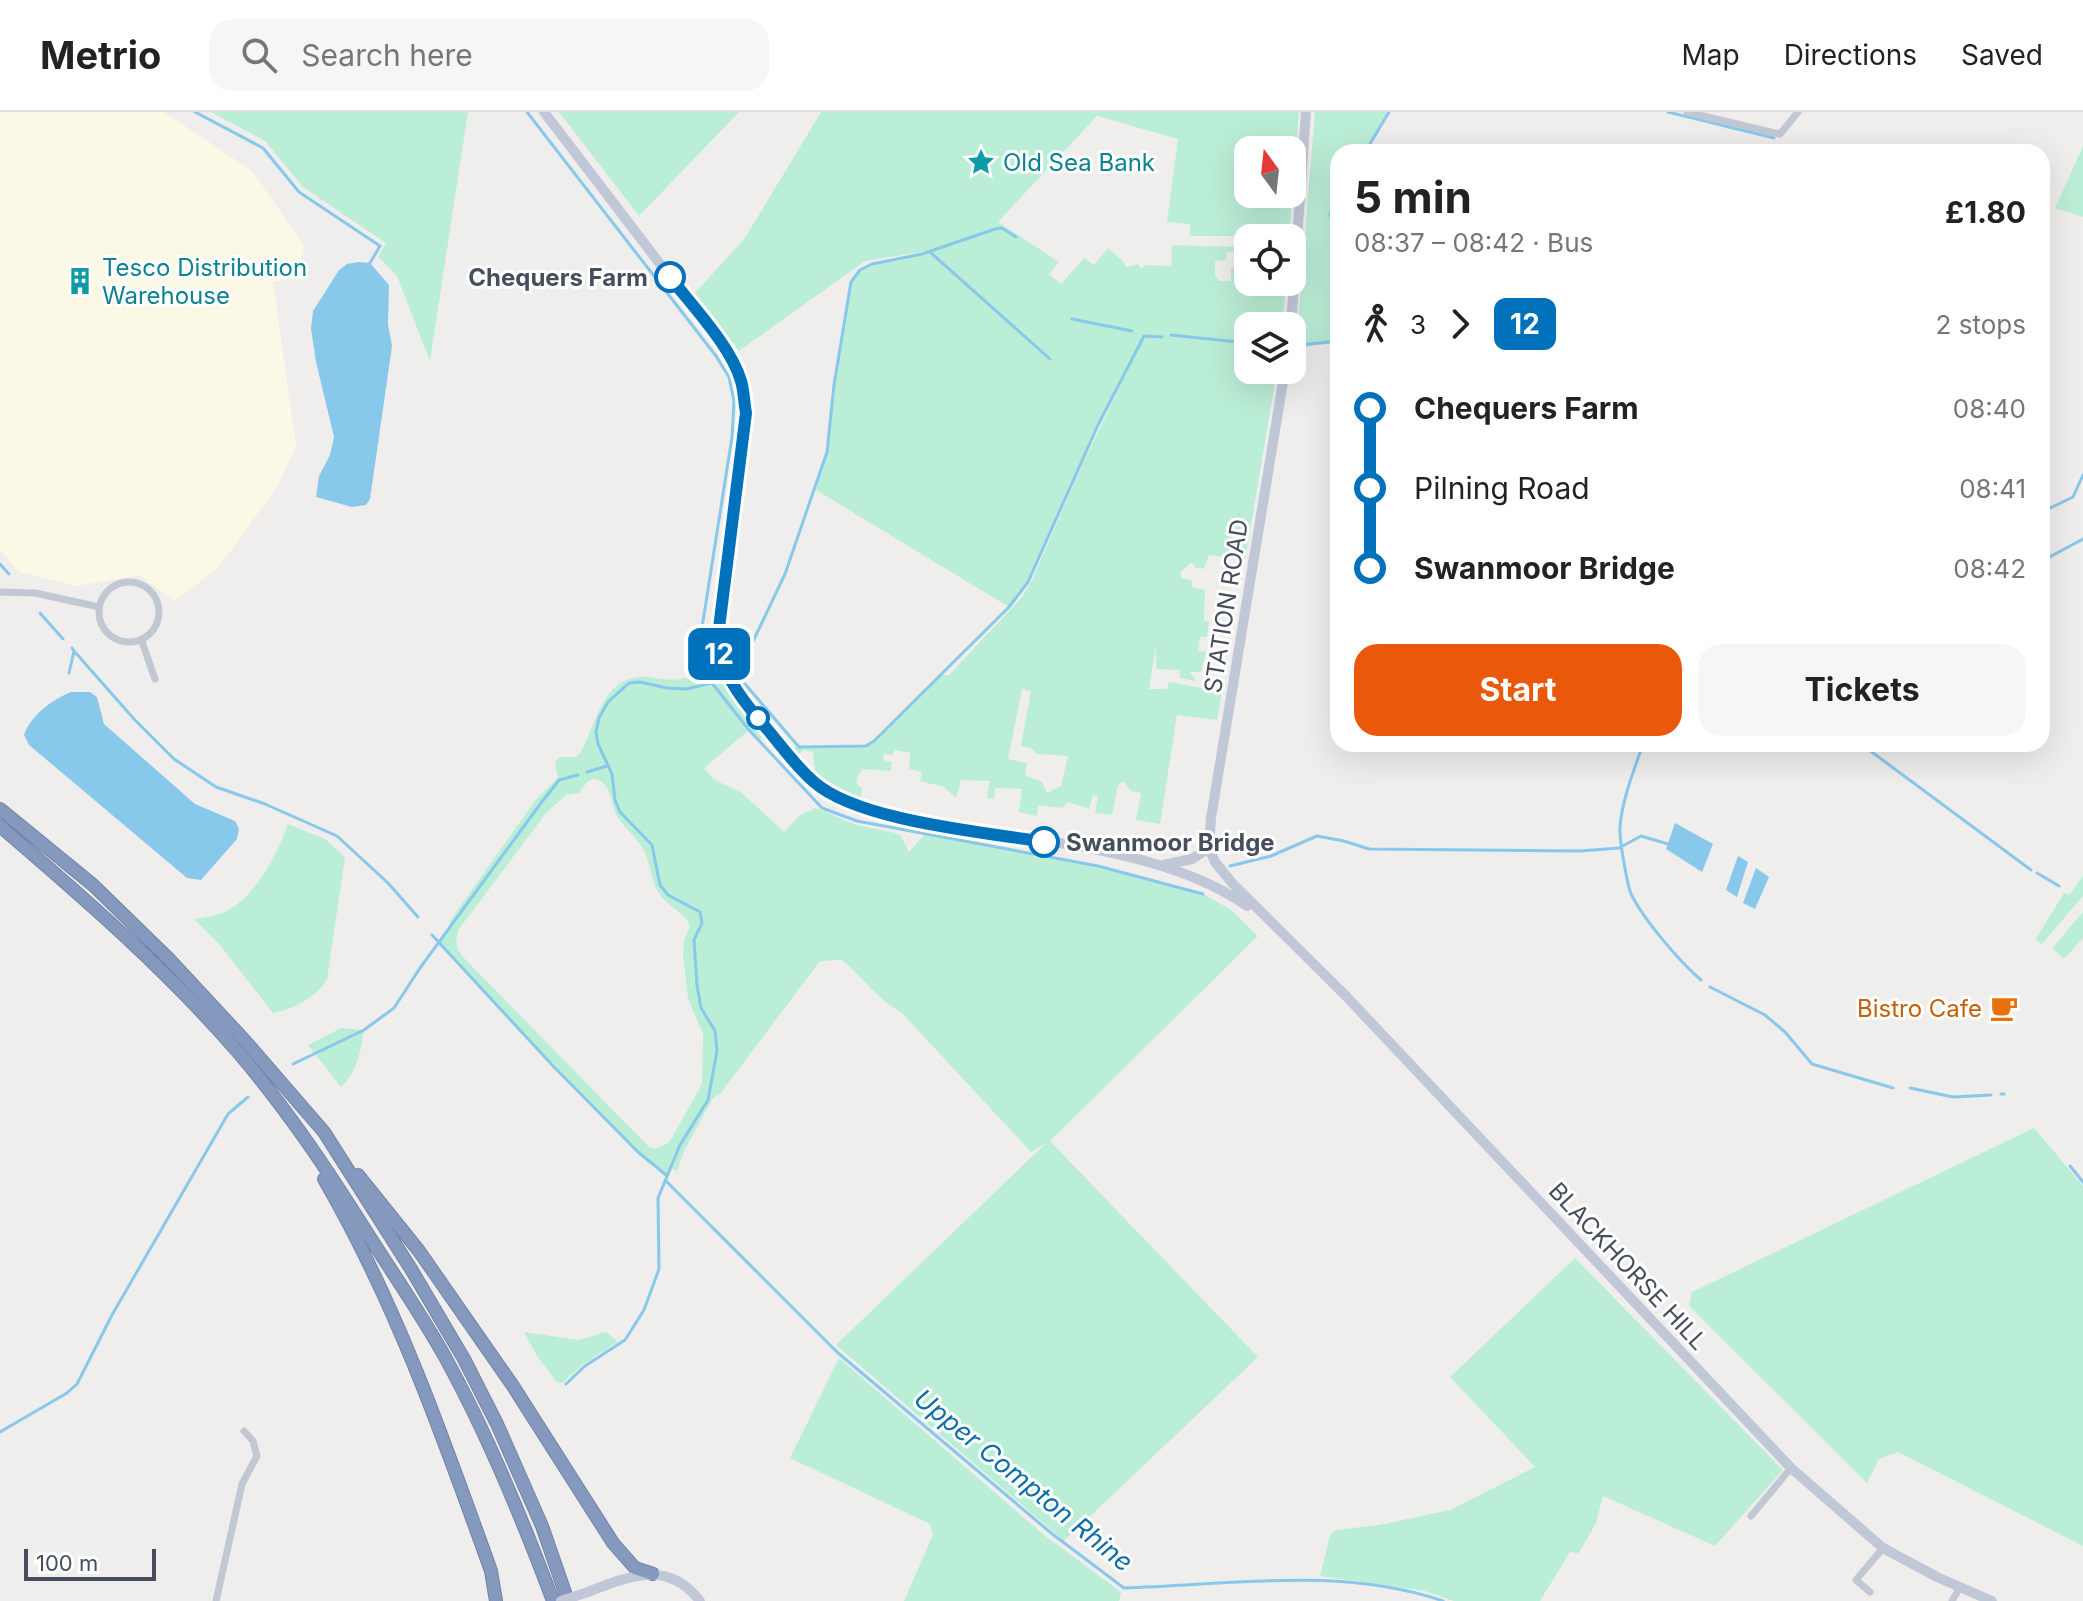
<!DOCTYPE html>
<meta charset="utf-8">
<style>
body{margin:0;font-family:Inter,sans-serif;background:#f6f6f6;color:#222;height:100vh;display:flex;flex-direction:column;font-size:30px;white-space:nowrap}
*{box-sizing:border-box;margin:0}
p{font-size:26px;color:#767676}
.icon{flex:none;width:44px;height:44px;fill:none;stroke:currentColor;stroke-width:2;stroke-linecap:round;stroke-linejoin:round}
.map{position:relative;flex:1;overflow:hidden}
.drawer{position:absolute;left:1330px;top:32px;width:720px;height:608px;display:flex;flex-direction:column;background:#fff;border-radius:24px;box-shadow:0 8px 32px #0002}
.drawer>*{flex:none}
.badge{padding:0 16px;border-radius:12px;font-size:28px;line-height:52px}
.needle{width:52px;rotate:345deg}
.tools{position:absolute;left:1234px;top:24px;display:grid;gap:16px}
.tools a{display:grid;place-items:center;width:72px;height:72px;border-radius:16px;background:#fff;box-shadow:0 8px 32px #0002;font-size:40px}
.scale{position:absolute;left:24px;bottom:20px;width:132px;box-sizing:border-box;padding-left:8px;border:4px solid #464e5b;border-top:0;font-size:22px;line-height:28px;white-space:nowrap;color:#464e5b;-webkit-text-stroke:6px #fff;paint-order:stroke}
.map>.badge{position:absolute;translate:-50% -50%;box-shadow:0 0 0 4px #fff}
.legs{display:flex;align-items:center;gap:12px;height:88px;padding:0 24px;font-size:26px}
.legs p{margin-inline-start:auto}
.overview{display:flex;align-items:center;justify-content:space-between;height:136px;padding:0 24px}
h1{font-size:44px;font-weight:700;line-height:60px}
.action{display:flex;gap:16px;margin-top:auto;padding:16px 24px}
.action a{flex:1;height:92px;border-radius:24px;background:#ea580c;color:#fff;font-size:32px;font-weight:700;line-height:92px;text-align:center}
.action a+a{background:#f6f6f6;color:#222}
ul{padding:0 24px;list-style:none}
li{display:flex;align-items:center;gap:28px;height:80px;font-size:30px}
li i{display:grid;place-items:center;width:12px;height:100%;margin:0 10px;background:currentColor}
li i::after{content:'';width:20px;height:20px;margin:-10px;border:6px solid;border-radius:50%;background:#fff}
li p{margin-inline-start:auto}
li:first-child i{background:linear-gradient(#0000 50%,currentColor 0)}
li:last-child i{background:linear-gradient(currentColor 50%,#0000 0)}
header{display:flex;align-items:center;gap:48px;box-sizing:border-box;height:112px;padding:0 40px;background:#fff;border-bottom:2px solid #e0e0e0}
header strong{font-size:38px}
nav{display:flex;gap:44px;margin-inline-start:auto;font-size:28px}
.search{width:560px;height:72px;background:#f6f6f6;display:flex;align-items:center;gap:20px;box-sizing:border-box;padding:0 28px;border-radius:24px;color:#767676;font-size:30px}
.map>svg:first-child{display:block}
</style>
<header>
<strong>Metrio</strong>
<div class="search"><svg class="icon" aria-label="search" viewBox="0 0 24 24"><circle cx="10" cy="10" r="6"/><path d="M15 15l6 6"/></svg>Search here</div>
<nav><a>Map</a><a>Directions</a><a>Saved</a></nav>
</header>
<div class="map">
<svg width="2083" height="1489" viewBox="0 0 2083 1489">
<rect width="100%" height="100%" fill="#f0eeed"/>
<path fill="#fcf8e6" d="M0 0H164L252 59 305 135 296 165 273 170 296 334 277 375 218 456 174 489 140 463 76 474 20 460 0 438Z"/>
<path fill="#bbeed6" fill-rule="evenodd" d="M211 0H468L430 249 397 164 378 145 386 131 303 75 265 29Z
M559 0H739L639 104Z
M821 0H1299L1289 124H1190V112L1167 110 1178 27 1097 4 998 110 1059 150 1049 162 1061 172 1084 146 1094 153 1108 136 1123 149 1126 155 1138 152 1141 157 1146 153 1171 154 1172 133 1239 135V140H1226V148L1215 149V164L1219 169H1231V155H1237L1245 149 1248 135V170H1286L1282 214H1248V258H1277L1245 449 1209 443 1204 457 1194 455V452L1190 451 1181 460V466L1192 468V475L1205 478 1204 508 1209 510 1207 525H1200L1198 539 1206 540 1201 560H1190L1196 569 1180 566V558L1156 557V534L1149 577H1167L1169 570 1222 580 1217 608 1177 603 1160 712 1136 708 1141 681 1130 679 1124 669 1118 673 1112 703 1095 701 1098 684 1093 683 1089 697 1068 690 1062 696 1038 693 1037 704 1019 700 1022 677 995 676 994 687 987 686 990 669 961 668 956 686 944 675 920 669 922 660 909 657 910 641 895 638 892 643 884 642 883 648 892 650 891 659 862 657 861 661H859L856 670 862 677 861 687 820 665 815 659 813 640 804 638 799 642 794 635 865 634 874 629 942 563H949L1022 485 1032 468 1084 349 1143 226 1098 313 1028 470 1009 495 816 378 827 340 834 273 851 170C870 144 902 150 929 139L865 149 739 239 695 181 745 126ZM1248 38H1292V82H1248ZM1022 577 1031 579 1021 634 1031 636 1037 642 1068 644 1061 674 1047 681 1042 670 1025 663 1027 651 1008 647Z
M1315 0H1387L1364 40H1338V84L1330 99 1338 137V231L1296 235Z
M2083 34V105L2055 96Z
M714 548 738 588 766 622 759 628 749 618 704 656 713 667 742 681 784 720 800 703 816 696 856 713 896 721 901 724 909 740 925 722 1098 754 1170 772 1203 782 1230 797 1258 824 1050 1029 1258 1245 1064 1429 836 1233 1046 1031 1031 1040 901 900C885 894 858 861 842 848L820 849 720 982 713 986 684 1039 677 1059 671 1056 667 1064 638 1040 554 955 439 831 452 813 449 810 537 686 558 666 555 650 560 645H576L581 640C598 610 602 562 648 565 664 567 676 571 692 563L693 551ZM594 667C612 669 610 692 618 706 626 718 640 728 645 741 651 755 651 770 660 783 669 795 683 799 690 814L684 828 683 843 688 887 703 922 702 972 669 1031 655 1037 649 1035 465 847C456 837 454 830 459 817L547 700 566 683 579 681 588 669Z
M288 712 325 727 345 745 327 868C315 886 294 897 273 901L220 833 194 807C209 805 224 803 236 793 261 774 278 740 288 712Z
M2083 764V784L2042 832 2035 828 2064 781 2069 783Z
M2083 800V826L2064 847 2052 836Z
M341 916 364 918C361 938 357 961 341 975L308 933Z
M2034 1016 2083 1074V1434L1898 1340 1879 1347 1867 1371 1689 1194 1692 1180Z
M1575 1146 1783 1358 1715 1434 1603 1384 1596 1411 1579 1441 1570 1440 1540 1489H1454L1425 1479 1320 1464 1330 1423 1336 1418 1379 1413 1450 1398 1535 1355 1450 1265Z
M524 1220 579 1228 606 1220 618 1230 585 1251 562 1271 557 1270 537 1244Z
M839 1246 1044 1423 1121 1480 1119 1489H904L933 1423 930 1412 790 1346Z"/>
<path fill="#88c8eb" d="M358 150 370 151 389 173 388 212 392 234 370 387 366 393 352 395 316 385 319 364 330 343 334 325 316 250 311 217 313 199 339 158 347 152Z
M71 580H90L97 585 104 612 195 692 235 709 239 717 237 727 201 768 187 766 29 633 24 623C31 603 52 588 71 580Z
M1675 711 1713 732 1702 760 1666 737Z
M1738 744 1748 750 1737 785 1726 778Z
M1756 756 1769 765 1755 797 1743 791Z"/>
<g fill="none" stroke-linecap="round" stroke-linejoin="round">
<path stroke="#88c8eb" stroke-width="3" d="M195 0 263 36 299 80 380 134 370 151
M527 0 716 244 729 265 734 289 732 325 701 522 712 571 749 618 822 696 857 709 1098 754 1203 782
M1668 0 1774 26
M1365 40 1389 0
M1016 125 1002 116 995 117 922 142 872 152 860 158 851 170 834 273 827 340 785 462 740 557 739 565 799 635 866 634 874 629 1009 495 1028 470 1098 313 1144 224 1162 225
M1337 132 1330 102 1338 88
M930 140 1050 247
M1334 148 1338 166
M1072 207 1132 219
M1171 223 1248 231
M1292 234 1338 229
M2042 400 2073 385 2083 363
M2042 449 2083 427
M0 452 9 462
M40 501 63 527
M722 520 748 539
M74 539 134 607 174 647 216 675 265 692 337 724 388 771 418 805
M69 561 74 539 72 536
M1643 632C1634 658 1622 688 1620 715 1619 727 1627 771 1631 782 1644 808 1679 849 1701 868
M1861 632 2031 758
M587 660 607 654
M1230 754 1271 744 1317 724 1344 729 1369 737 1580 739 1619 736 1641 724 1668 732
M2037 761 2059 774
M432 823 554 955 638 1040 666 1063
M1710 875 1765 903 1785 920 1812 952 1893 976
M293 952 364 918 394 896 420 856 541 691 559 668 578 663
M1910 976 1953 985 1991 983
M2001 982H2004
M2070 1054 2083 1070
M665 1068 837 1240 1051 1421 1124 1476C1230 1473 1340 1454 1443 1489
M566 1272 585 1254 625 1228 644 1198 659 1157 658 1086 680 1033 708 988 717 939 715 919 701 896 697 873 694 828 702 811 700 800 668 783 660 773 652 733 620 700 615 688 612 662 598 632 596 620 599 606 608 590 629 571 640 570 667 576 687 577 712 571
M0 1320 67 1281 77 1272 112 1203 228 1002 248 985"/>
<g stroke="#7083a8" stroke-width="14">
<path id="highway" d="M0 697 93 773 169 847 246 930 324 1020 411 1157 464 1247 497 1312 542 1414 568 1489
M0 714C83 785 166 857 237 939 288 998 330 1062 371 1127 396 1166 423 1205 445 1245 488 1323 522 1406 553 1489
M358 1063 419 1139 513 1274 613 1431 635 1456 653 1462
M324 1067C396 1191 443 1325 491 1459L496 1489"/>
</g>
<path stroke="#c1c7d3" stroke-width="7" d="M1687 0 1780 22 1798 0
M99 500a30 30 0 1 1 60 0a30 30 0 1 1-60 0Z
M0 480 35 481 99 495
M141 527 155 567
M1751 1404 1791 1356
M1870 1480 1856 1468 1883 1436
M216 1489 242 1372 257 1344 253 1329 244 1319
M1952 1489 1960 1475"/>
<path stroke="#c0c7d7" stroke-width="10" d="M544 0 725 237 741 267 746 301 718 524C719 561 742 587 765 614 787 639 807 670 837 686 868 703 909 708 943 713 1037 729 1169 738 1247 794
M1291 214 1306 0
M1285 258 1211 706 1209 736 1215 750 1233 772 1345 883 1791 1356 1883 1436 1937 1465 1992 1489
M1163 753 1192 747 1209 736
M588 1480C629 1464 668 1447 700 1489"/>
<use href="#highway" stroke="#8598bd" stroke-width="12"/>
<path stroke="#c0c7d7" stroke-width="10" d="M561 1489 588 1480"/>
</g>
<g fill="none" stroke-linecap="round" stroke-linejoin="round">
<g stroke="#fff" stroke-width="18">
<path id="line-1" d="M670 165C692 194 731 234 741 269 744 279 744 290 746 301L718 524C720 559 739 584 761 610 778 629 794 653 814 670 858 709 984 720 1044 730"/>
</g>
<use href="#line-1" stroke="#0072bc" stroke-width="12"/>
</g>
<defs>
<g id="sight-bare" transform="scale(2.16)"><path d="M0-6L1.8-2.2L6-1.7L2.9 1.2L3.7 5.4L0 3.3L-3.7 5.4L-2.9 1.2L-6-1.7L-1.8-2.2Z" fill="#0f9aa8" stroke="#fff" stroke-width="2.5" paint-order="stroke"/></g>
<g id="building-bare" transform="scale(2.16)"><path d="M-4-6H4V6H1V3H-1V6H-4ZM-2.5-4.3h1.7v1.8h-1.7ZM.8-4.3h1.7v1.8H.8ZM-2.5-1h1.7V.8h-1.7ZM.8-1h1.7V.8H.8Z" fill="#0f9aa8" stroke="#fff" stroke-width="2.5" paint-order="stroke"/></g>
<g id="cafe-bare" transform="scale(2.16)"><path d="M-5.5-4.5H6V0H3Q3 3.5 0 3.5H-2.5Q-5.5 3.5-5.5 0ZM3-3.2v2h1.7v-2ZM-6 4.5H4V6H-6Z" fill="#e8710a" stroke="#fff" stroke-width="2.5" paint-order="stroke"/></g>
</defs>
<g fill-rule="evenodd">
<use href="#sight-bare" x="981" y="50"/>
<use href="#building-bare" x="80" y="169"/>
<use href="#cafe-bare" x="2004" y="896"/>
</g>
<g fill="#fff" stroke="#0072bc" stroke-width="4">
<circle cx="670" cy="165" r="14"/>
<circle cx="758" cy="606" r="10"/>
<circle cx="1044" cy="730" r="14"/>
</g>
<g text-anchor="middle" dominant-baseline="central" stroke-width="6" stroke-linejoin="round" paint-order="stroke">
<g font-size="24" fill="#0d838f" stroke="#fff" text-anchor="start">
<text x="1003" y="50">Old Sea Bank</text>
<text x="102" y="155">Tesco Distribution<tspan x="102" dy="28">Warehouse</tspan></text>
</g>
<g font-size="24" font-weight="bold" fill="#464e5b" stroke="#fff" text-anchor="end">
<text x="648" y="165">Chequers Farm</text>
<text x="1066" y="730" text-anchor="start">Swanmoor Bridge</text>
</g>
<g font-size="24" fill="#464e5b" stroke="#fff">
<text transform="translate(1226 494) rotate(-81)">STATION ROAD</text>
<text transform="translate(1628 1154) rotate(47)">BLACKHORSE HILL</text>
</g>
<g font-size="24" fill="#c56008" stroke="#fff" text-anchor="end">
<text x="1982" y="896">Bistro Cafe</text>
</g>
<g font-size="26" font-style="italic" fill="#0c70a7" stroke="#fff">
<text transform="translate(1024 1368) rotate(39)">Upper Compton Rhine</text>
</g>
</g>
</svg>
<div class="tools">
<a><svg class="needle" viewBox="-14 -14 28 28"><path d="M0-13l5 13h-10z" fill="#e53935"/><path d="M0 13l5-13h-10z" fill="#767676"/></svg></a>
<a><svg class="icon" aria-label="locate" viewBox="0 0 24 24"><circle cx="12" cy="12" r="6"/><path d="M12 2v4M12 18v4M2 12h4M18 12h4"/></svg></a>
<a><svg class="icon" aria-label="layers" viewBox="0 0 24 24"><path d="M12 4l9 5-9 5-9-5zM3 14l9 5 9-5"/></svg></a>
</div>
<div class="scale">100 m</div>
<b class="badge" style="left:719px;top:542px;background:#0072bc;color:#fff">12</b>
<section class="drawer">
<div class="overview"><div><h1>5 min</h1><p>08:37 – 08:42 · Bus</p></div><b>£1.80</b></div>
<div class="legs"><svg class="icon" aria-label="walk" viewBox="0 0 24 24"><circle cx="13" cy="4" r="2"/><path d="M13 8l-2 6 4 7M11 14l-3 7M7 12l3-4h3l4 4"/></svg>3<svg class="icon" aria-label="forward" viewBox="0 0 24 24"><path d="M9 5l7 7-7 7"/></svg><b class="badge" style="background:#0072bc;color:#fff">12</b><p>2 stops</p></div>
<ul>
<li><i style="color:#0072bc"></i><b>Chequers Farm</b><p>08:40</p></li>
<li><i style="color:#0072bc"></i><span>Pilning Road</span><p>08:41</p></li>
<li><i style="color:#0072bc"></i><b>Swanmoor Bridge</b><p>08:42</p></li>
</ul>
<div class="action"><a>Start</a><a>Tickets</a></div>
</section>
</div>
